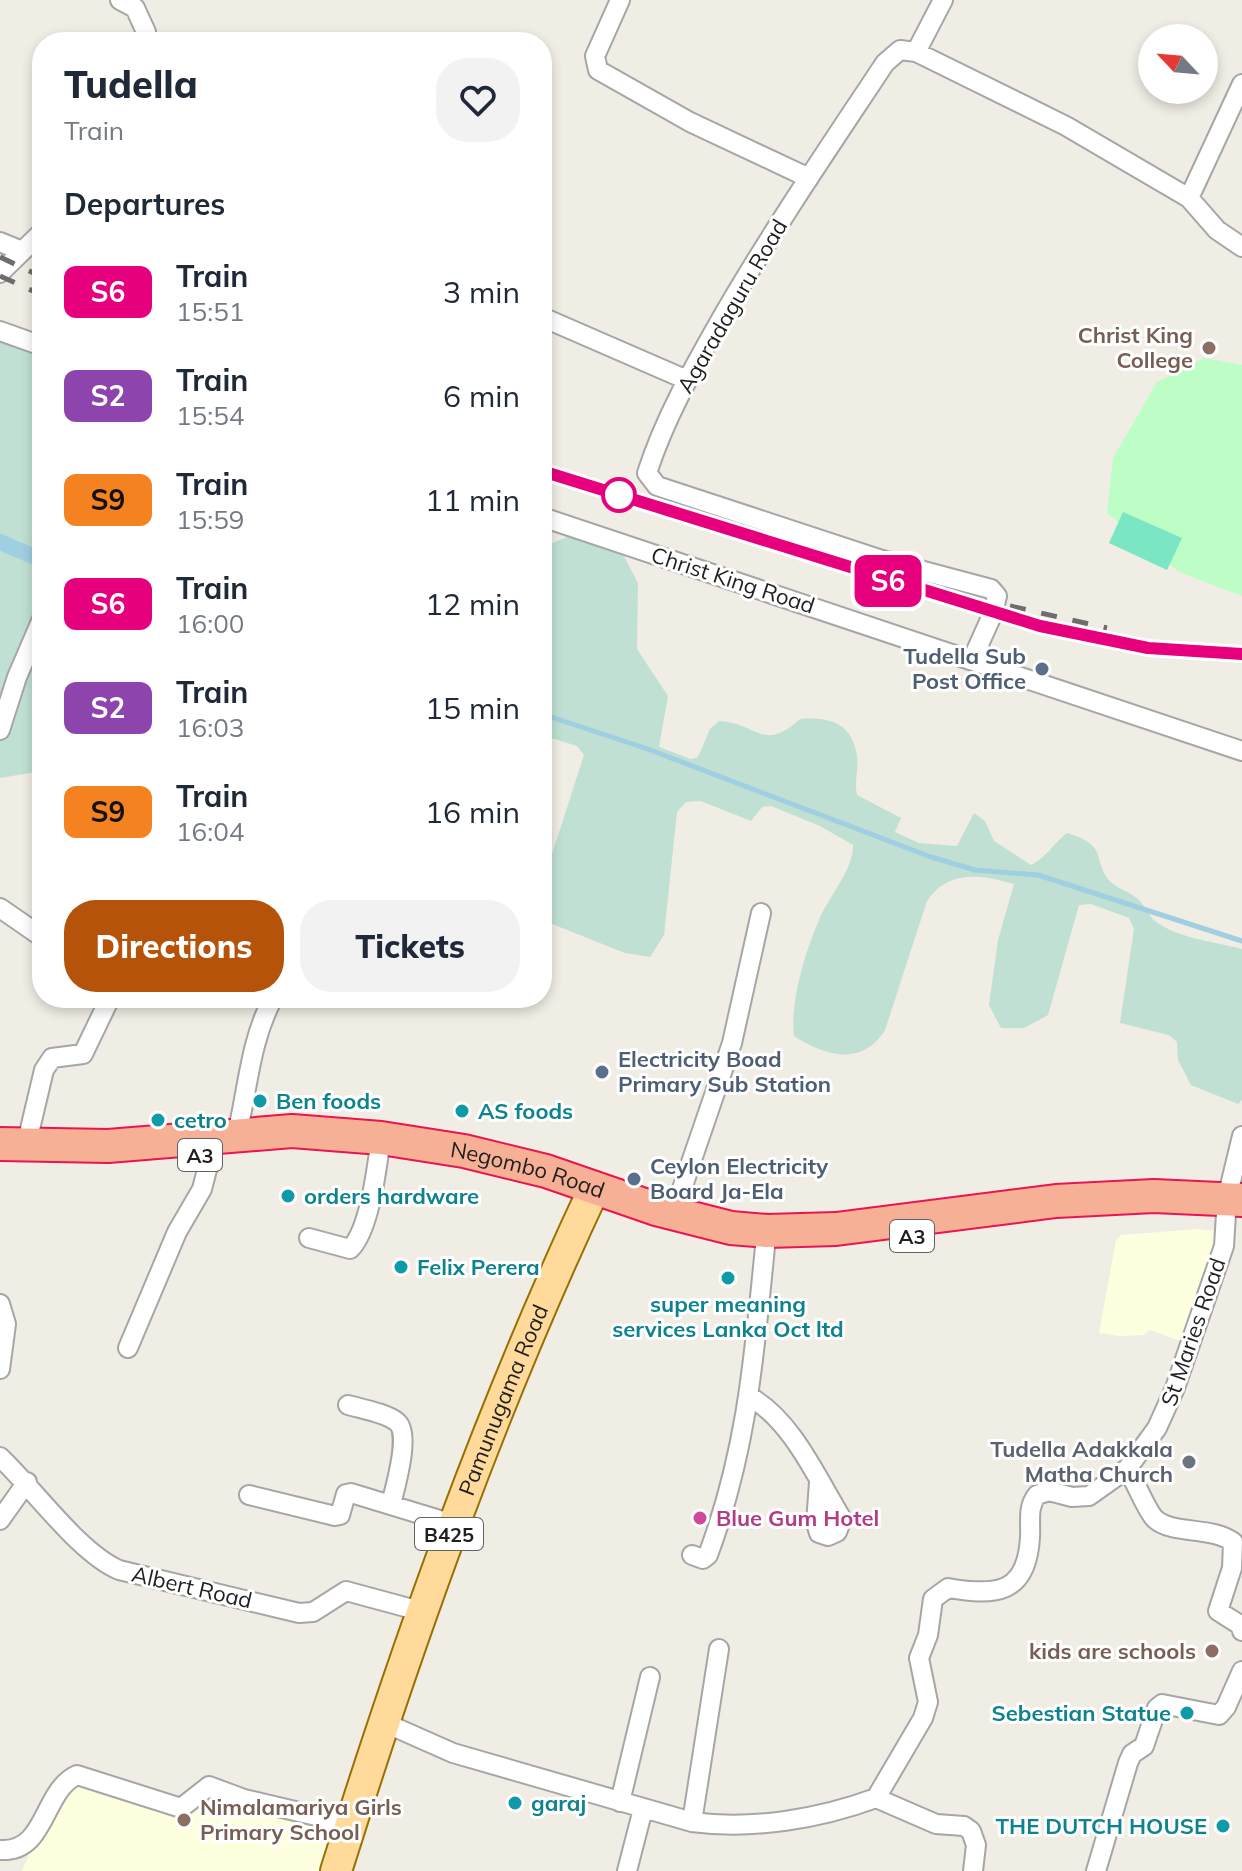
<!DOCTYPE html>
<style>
body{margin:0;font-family:Mulish,sans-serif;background:#f2f2f3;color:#1f2937;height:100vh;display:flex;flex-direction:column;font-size:30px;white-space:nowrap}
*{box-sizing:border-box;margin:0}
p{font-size:26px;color:#747a83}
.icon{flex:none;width:44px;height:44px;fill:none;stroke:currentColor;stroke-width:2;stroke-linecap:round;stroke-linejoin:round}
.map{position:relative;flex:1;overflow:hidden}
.panel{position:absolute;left:32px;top:32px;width:520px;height:976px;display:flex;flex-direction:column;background:#fff;border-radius:32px;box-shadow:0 4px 12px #0003}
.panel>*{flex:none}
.badge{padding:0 16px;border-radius:12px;font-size:28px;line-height:52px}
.needle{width:52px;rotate:296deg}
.buttons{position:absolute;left:1138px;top:24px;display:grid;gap:16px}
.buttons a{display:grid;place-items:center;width:80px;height:80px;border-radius:50%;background:#fff;box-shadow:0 4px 12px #0003;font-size:40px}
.map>.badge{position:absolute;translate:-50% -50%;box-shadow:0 0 0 4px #fff}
h2{padding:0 32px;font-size:30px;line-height:72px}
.round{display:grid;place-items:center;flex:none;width:84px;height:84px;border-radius:32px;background:#f2f2f3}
.overview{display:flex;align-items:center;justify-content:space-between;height:136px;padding:0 32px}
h1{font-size:38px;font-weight:800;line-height:60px}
.primary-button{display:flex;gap:16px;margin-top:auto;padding:16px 32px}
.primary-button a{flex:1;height:92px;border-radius:32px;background:#b45309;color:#fff;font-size:32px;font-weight:800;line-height:92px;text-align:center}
.primary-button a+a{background:#f2f2f3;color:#1f2937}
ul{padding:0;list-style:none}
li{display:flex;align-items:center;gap:24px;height:104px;padding:0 32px}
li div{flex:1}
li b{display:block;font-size:30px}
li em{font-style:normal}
li .badge{min-width:88px;font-weight:700;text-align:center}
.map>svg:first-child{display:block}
</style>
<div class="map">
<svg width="1242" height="1871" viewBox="0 0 1242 1871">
<rect width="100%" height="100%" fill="#f0ede4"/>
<path fill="#fdffde" d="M1198 1229 1216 1231 1189 1338 1180 1341 1150 1330 1143 1335 1120 1336 1099 1333 1116 1240 1121 1235Z
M75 1777 185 1813 204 1789 339 1824 323 1871H22L49 1809Z"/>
<path fill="#bfe0d3" d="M0 339 42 356V771L0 778Z
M566 537 580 539 624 556 638 583 637 649 668 696 659 747 691 759 698 757 710 729 719 721C758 723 763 753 800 719 829 717 852 722 857 756 859 769 854 781 857 795L901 818 895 832 919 843 957 846 974 813 985 821 994 841 1031 865C1047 857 1053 844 1067 833 1112 846 1090 863 1113 884 1121 890 1132 893 1139 900 1145 906 1148 915 1154 920 1175 938 1216 942 1242 949V1100L1238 1104 1191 1085 1178 1060 1177 1042 1169 1035 1120 1023 1134 929 1129 918 1091 904 1079 905 1048 1015 1024 1028H1001L989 1005 998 940 1014 884C980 874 948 870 927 901L885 1030C862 1067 825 1056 794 1036 790 1002 805 952 819 920 828 898 854 869 853 845L820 826 771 806 762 807 751 821 701 801 686 802 677 812 664 935 650 957 625 953 542 920V885L584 755 577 746 542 735V548Z"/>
<path fill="#bdfec6" d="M1204 358 1242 365V596L1179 572 1107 513 1113 458 1157 382Z"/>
<path fill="#7be6c4" d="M1123 512 1182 538 1167 570 1109 543Z"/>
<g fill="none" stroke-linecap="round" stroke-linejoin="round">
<path stroke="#a0cfe2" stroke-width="5" d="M542 714 645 748 931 857 975 870 1038 875 1242 941"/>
<path stroke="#a0cfe2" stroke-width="16" d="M0 542 42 560"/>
<g stroke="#a6a6a6" stroke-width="22">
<path id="minor" d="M120 0 135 8 146 32 142 42
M620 0 595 56 598 70 690 122 809 178
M916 52 943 0
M1189 198 1242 84
M0 242 22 251
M0 273 42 232
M542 317 687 380
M0 331 42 346
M542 517 1242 751
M972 660 993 613 997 596 991 589 882 560 657 486 647 473C665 417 695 365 724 314 774 228 830 146 885 63L900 50 916 52 1066 126 1189 198 1217 230 1242 247
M0 730 17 677 42 619
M0 908 42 937
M237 1134C248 1088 250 1041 273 998
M26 1146 44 1070 52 1058 83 1054 110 998
M674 1212 732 1043 761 913
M309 1238 350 1249C370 1230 377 1166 381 1138
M0 1304 6 1324 0 1369
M128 1348 177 1232 202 1189 211 1154
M750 1397C792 1420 818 1480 842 1519L837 1532 828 1536 819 1533 816 1523 819 1482
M348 1405C362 1409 386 1413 397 1422 411 1434 395 1488 391 1504
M0 1457C34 1489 79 1553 119 1570L299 1613 313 1612 346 1591 420 1611
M1127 1469C1136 1482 1146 1510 1155 1519 1173 1535 1211 1526 1233 1542L1232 1568 1218 1611 1240 1625 1242 1631
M249 1495 335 1516 340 1515 346 1494 351 1493 453 1524
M0 1520 27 1482
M692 1555 703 1559 708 1555C747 1450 754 1357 765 1247
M383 1722 453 1753 692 1822C753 1830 819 1819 876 1798L936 1824 964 1826 971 1831 976 1845 973 1871
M876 1798 923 1718 928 1702 919 1658 928 1635 933 1599 948 1588C995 1596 1027 1595 1030 1537 1031 1522 1027 1507 1037 1495L1049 1491 1072 1497 1089 1496 1127 1469 1157 1428 1175 1388 1224 1246 1227 1198 1242 1136
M620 1802 650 1677
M692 1822 719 1649
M0 1850C47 1853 42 1791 77 1775L181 1808 209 1786 244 1799 350 1824
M627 1871 643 1809
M1096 1871 1128 1763 1132 1754 1144 1746 1157 1708 1162 1704 1219 1715 1226 1707 1242 1671"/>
</g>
<g stroke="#997000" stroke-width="34">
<g id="primary">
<path id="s1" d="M336 1871C409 1639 490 1410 594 1189"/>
</g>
</g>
<g stroke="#ea1550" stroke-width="36">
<g id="trunk">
<path id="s2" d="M0 1144 108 1146 292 1131 381 1138 464 1151 546 1171 656 1209 731 1228 767 1231 836 1229 1056 1201 1154 1196 1242 1200"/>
</g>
</g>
<use href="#minor" stroke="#fff" stroke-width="18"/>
<use href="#primary" stroke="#ffda9a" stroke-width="30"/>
<use href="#trunk" stroke="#f6b096" stroke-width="32"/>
<path stroke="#6d6d6d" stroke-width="5" stroke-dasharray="16 16" stroke-linecap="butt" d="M0 257 42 277
M0 276 42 295
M542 471 1040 626 1148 648 1242 654
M1010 606 1107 628"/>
</g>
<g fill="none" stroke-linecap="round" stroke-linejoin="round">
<g stroke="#fff" stroke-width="18">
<path id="line" d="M542 471 1040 626 1148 648 1242 654"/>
</g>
<use href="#line" stroke="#e6007e" stroke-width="12"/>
</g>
<g fill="#8d6e63" stroke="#fff" stroke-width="3">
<circle cx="1209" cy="348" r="8"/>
<circle cx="1212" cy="1651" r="8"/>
<circle cx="184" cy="1820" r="8"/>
</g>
<circle fill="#fff" stroke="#e6007e" stroke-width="4" cx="619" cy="495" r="16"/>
<g fill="#5c6f8a" stroke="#fff" stroke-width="3">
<circle cx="1042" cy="669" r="8"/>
<circle cx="602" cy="1072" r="8"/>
<circle cx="634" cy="1179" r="8"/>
</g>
<g fill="#0f9aa8" stroke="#fff" stroke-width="3">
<circle cx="260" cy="1101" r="8"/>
<circle cx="462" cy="1111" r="8"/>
<circle cx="158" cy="1120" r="8"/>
<circle cx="288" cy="1196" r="8"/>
<circle cx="401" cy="1267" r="8"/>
<circle cx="728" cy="1278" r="8"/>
<circle cx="1187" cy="1713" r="8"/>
<circle cx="515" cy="1803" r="8"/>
<circle cx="1223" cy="1826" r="8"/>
</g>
<circle fill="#6b7280" stroke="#fff" stroke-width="3" cx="1189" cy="1462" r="8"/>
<circle fill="#d1479c" stroke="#fff" stroke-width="3" cx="700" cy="1518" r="8"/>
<g text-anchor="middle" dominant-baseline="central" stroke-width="6" stroke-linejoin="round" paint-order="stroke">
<g fill="#fff" stroke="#626262" stroke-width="2">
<rect x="178" y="1139" width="44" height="32" rx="6"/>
<rect x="890" y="1220" width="44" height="32" rx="6"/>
<rect x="415" y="1518" width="68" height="32" rx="6"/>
</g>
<g font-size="20" font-weight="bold" fill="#1f1f1f">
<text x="200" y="1155">A3</text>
<text x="912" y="1236">A3</text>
<text x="449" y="1534">B425</text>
</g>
<g font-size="22" fill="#1f1f1f" stroke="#fff">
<text transform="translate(732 306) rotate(-60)">Agaradaguru Road</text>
<text transform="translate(733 580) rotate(18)">Christ King Road</text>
<text stroke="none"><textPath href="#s2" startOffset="532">Negombo Road</textPath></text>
<text transform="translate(1193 1332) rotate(-71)">St Maries Road</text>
<text stroke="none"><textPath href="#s1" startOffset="500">Pamunugama Road</textPath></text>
<text transform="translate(192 1587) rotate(13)">Albert Road</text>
</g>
<g font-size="22" font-weight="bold" fill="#785e54" stroke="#fff" text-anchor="end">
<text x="1193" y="335">Christ King<tspan x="1193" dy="25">College</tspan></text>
<text x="1196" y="1651">kids are schools</text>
<text x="200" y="1807" text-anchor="start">Nimalamariya Girls<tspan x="200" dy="25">Primary School</tspan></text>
</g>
<g font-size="22" font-weight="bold" fill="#4e5e75" stroke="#fff" text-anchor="start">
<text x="1026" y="656" text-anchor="end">Tudella Sub<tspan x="1026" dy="25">Post Office</tspan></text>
<text x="618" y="1059">Electricity Boad<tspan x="618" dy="25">Primary Sub Station</tspan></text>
<text x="650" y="1166">Ceylon Electricity<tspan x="650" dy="25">Board Ja-Ela</tspan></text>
</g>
<g font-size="22" font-weight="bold" fill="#0d838f" stroke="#fff" text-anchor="start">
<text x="276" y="1101">Ben foods</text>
<text x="478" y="1111">AS foods</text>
<text x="174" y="1120">cetro</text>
<text x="304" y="1196">orders hardware</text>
<text x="417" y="1267">Felix Perera</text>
<text x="728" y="1304" text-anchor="middle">super meaning<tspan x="728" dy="25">services Lanka Oct ltd</tspan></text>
<text x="1171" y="1713" text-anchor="end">Sebestian Statue</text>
<text x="531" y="1803">garaj</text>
<text x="1207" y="1826" text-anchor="end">THE DUTCH HOUSE</text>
</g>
<g font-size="22" font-weight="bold" fill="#5b616d" stroke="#fff" text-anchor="end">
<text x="1173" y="1449">Tudella Adakkala<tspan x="1173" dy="25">Matha Church</tspan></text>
</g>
<g font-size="22" font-weight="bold" fill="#b23c85" stroke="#fff" text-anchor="start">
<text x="716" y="1518">Blue Gum Hotel</text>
</g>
</g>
</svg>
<div class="buttons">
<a><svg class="needle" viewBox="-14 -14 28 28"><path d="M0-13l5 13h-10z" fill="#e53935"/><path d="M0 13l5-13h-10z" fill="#747a83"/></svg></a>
</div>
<b class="badge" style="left:888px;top:581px;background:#e6007e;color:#fff">S6</b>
<section class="panel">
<div class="overview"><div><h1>Tudella</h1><p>Train</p></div><a class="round"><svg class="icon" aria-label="heart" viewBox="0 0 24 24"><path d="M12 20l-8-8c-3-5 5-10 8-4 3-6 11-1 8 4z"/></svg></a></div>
<h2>Departures</h2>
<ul>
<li><span class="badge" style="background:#e6007e;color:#fff">S6</span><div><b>Train</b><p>15:51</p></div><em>3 min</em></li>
<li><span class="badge" style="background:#8e44ad;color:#fff">S2</span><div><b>Train</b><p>15:54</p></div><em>6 min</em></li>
<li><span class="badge" style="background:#f58220;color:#111">S9</span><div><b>Train</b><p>15:59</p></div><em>11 min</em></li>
<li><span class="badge" style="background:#e6007e;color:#fff">S6</span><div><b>Train</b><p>16:00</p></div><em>12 min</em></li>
<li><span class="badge" style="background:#8e44ad;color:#fff">S2</span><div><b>Train</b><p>16:03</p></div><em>15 min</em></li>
<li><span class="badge" style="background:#f58220;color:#111">S9</span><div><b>Train</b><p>16:04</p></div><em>16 min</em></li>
</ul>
<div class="primary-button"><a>Directions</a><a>Tickets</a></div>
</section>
</div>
